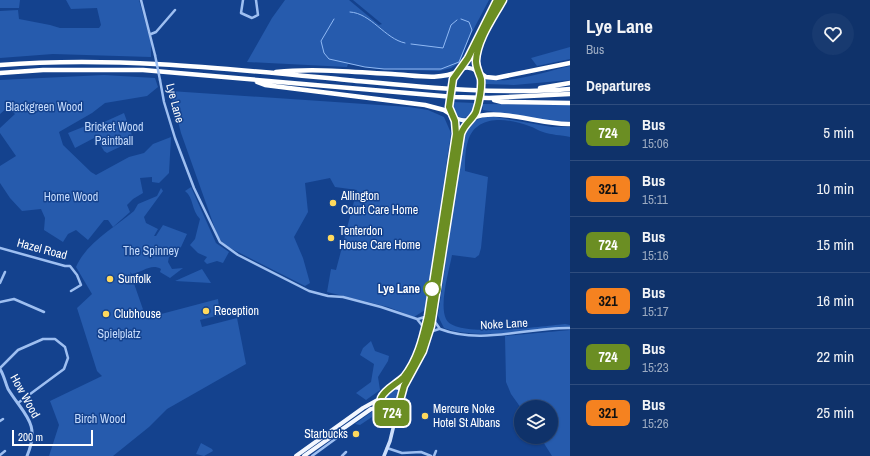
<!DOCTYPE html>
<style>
body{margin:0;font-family:"Archivo Narrow",sans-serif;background:#183a70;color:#f1f3f6;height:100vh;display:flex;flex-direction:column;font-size:15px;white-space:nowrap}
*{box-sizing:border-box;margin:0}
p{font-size:13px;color:#9baac1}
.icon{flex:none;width:22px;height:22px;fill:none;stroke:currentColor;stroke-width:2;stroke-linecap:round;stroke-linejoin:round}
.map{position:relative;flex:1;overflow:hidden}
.sheet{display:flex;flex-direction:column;background:#0f326a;width:300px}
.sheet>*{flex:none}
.badge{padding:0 8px;border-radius:6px;font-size:14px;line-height:26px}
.controls{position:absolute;left:514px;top:400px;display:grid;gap:8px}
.controls a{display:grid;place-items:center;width:44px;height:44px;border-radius:50%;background:#0f326a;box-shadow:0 1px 3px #0004,0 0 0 1px #2f4d7e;font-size:20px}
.scale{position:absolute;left:12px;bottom:10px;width:81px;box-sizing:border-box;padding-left:4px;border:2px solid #fff;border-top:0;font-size:11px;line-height:14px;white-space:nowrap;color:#fff;-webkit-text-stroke:3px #14428e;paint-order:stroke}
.map>.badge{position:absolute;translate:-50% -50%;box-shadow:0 0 0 2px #fff}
h2{padding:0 16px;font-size:15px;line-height:36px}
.round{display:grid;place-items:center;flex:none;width:42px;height:42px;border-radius:21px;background:#183a70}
.head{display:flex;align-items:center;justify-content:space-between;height:68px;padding:0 16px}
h1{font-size:19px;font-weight:700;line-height:30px}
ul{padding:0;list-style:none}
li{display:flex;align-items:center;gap:12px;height:56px;padding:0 16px;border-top:1px solid #2f4d7e}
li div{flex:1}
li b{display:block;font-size:15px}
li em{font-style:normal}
li .badge{min-width:44px;font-weight:700;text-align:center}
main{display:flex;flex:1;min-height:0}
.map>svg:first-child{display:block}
</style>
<main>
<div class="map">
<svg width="570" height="456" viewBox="0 0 570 456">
<rect width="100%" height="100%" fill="#14428e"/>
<path fill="#265bad" d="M0 0H20L19 8H0Z
M66 0H139L151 43V57L53 54 0 58V11L18 10 19 19 50 25 60 28H99L101 25 97 8 71 9Z
M285 0H349L379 25 382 24 353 0H489L470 36 460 62 451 68 439 71 378 69 348 64 347 67 247 62 272 18Z
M570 47V59L537 66 531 58Z
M570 66V80L514 85 485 84 484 78C506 86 547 71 570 66Z
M104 75 155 78 158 87 147 96 105 103 92 113 59 132 63 145 91 172 96 175 129 157 144 153 153 144 171 137 169 173 159 183 152 182V177L140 178 143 193 133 199 127 205 130 212 113 227 108 220H104L88 240 76 230 68 234 63 242 44 230 45 218 41 209 22 211 10 198 0 183V166L16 156 0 133V128L15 114 8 107 0 114V80Z
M170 91 409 107 428 110 444 117 451 133 425 310 414 317 388 307 327 292 331 269 336 270 357 190 335 187 330 178 305 183 308 212 294 237 303 258 310 283 305 286 226 246 218 237 181 133Z
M451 102 475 103C474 112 471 118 461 118L452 112Z
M482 104 570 105V121L557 122 483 110Z
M124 113 133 138 128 143 107 153 104 151 96 137 75 148 68 133 88 125 91 128Z
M490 116 552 127H570V137C561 135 551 135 543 132 538 131 534 127 529 126 508 118 476 114 468 141 465 150 465 161 465 171L488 177 481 248 479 255 475 258 452 255C449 271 439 304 446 319 455 339 544 326 565 324L570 325V327C534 330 477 340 444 328L438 316 464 134C470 122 477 118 490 116Z
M191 187 216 243 229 252 223 263 217 261 207 264 204 261 207 257 198 253 190 245 195 239 200 219C191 210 194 198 185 191Z
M161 188 163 191 144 217 146 223 158 229 154 236H156L163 225 187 234 181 247 169 257 168 262 172 269 183 268 170 278 160 272 161 269C151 263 143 272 132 274L130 272 146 318 218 299 220 315 200 320 202 327 237 318 246 364 167 409 149 427 113 456H49L59 425 50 401 102 376 97 371 77 308 92 294 76 267C87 242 114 228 134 211L138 204 157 196Z
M202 269 211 283 175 281Z
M570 330V456H552L540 437H551V407L521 408 511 394 506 382 505 336Z
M371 341 375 351 389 356 388 361 378 377 380 390 366 400 356 393 371 382 374 364 360 355 363 348Z
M393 390H397L401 392 397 403 389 407 384 404 383 400 385 395Z
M373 411 372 417 360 425 355 424Z
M201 443 212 449 213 451 204 456 196 454Z"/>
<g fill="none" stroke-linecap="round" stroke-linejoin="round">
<path stroke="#90b9f4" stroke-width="1" d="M350 12C371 13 385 39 405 43
M334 19 321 41 324 53 329 59 365 67 384 69H441L459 62 472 30 469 22 461 19
M411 44 443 48 451 25 457 20"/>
<path stroke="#9ebff1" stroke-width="2.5" d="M141 0 155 55
M243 0 241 13 252 18 258 15 256 0
M151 34 156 32 175 10
M160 80 164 102 175 138 194 188 220 242 238 255 309 291 328 296 343 297 381 307 417 319 424 328
M0 248 65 266H70L77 275 81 285 71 291
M0 283 5 272
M0 302 14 299 44 312
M418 319 428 316
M433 319 440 329C481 345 528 327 570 328
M430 332 439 329
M0 368 18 350 43 339H55L65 347 68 358 64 369 18 403
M0 421 3 419
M338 437 344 433
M387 448 402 453 421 452 431 456
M0 455 5 451
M312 456 338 437V433
M342 456 346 452
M434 456 436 451"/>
<path stroke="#9ebff1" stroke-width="3" d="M0 369C4 375 5 382 8 389 24 415 41 423 27 456"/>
<path stroke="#ccdefb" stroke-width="3.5" d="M389 409 395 419
M384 456 390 441 399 404"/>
<path stroke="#f3f7ff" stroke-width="4" d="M460 69 471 54 497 0
M452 85C454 71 464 63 477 71
M480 86C481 76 475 69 476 59 478 39 493 17 503 0
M449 102 452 115C466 126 474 119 478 103
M453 117 456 134 428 316C423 337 418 361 403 377 397 385 387 389 381 396 380 402 383 407 389 409L399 404 404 386 423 351 435 310 461 134 469 120
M393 387 399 388 403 392
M296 456 363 408 381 398
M304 456 371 409 385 407"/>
<path stroke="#fff" stroke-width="4.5" d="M0 65C116 56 232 69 347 80 421 87 496 95 570 89
M276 72C314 68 354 72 392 74 414 75 439 81 459 71
M479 72 486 77 496 78 570 63
M0 73 43 70H143L454 97 489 98 570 94
M257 82 265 85 425 105 444 110 452 115
M540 88 570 83
M494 100 502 102 570 103
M472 118C500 107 539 125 570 124"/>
<path stroke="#9ebff1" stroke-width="2.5" d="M155 55 160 80"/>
<path stroke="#f3f7ff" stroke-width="4" d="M449 102 452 85
M478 103 480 86"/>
</g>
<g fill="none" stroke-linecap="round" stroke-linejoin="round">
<g stroke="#fff" stroke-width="9">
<path id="line" d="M497 0 468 58 453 79 449 107 455 121 456 134 428 316C423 337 418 360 404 377 397 384 385 389 381 398L383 405 389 409 395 419 404 386 423 351 431 326 461 134C464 124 473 119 476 112 479 103 482 88 481 79 479 72 476 68 476 61 477 40 493 18 503 0"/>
</g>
<use href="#line" stroke="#6b8e23" stroke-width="6"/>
</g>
<g fill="#ffd95d" stroke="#14428e" stroke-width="1.5">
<circle cx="333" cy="203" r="4"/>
<circle cx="331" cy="238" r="4"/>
<circle cx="110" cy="279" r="4"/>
<circle cx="206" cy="311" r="4"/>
<circle cx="106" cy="314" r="4"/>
<circle cx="425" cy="416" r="4"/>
<circle cx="356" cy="434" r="4"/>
</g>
<circle fill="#fff" stroke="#6b8e23" stroke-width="2" cx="432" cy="289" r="8"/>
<g text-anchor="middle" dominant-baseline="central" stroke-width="3" stroke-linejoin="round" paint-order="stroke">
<g font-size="12" fill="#fff" stroke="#14428e">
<text transform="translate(175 103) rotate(75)">Lye Lane</text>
<text transform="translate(42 249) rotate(15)">Hazel Road</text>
<text transform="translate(504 324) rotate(-3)">Noke Lane</text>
<text transform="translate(25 396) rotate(61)">How Wood</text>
</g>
<g font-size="12" fill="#c5dbfc" stroke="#14428e">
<text x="44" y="107">Blackgreen Wood</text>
<text x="114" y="127">Bricket Wood<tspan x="114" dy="14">Paintball</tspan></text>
<text x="71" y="197">Home Wood</text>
<text x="151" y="251">The Spinney</text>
<text x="119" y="334">Spielplatz</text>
<text x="100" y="419">Birch Wood</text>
</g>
<g font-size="12" fill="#fff" stroke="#14428e" text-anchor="start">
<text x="341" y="196">Allington<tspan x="341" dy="14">Court Care Home</tspan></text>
<text x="339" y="231">Tenterdon<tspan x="339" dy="14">House Care Home</tspan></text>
<text x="118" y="279">Sunfolk</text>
<text x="214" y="311">Reception</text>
<text x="114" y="314">Clubhouse</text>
<text x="433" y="409">Mercure Noke<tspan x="433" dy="14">Hotel St Albans</tspan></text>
<text x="348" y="434" text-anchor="end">Starbucks</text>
</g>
<g font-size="12" font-weight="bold" fill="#fff" stroke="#14428e" text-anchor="end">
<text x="420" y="289">Lye Lane</text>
</g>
</g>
</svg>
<div class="controls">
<a><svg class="icon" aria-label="layers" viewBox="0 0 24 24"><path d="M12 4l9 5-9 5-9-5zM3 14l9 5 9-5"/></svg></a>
</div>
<div class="scale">200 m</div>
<b class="badge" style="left:392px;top:413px;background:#6b8e23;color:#fff">724</b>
</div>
<section class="sheet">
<div class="head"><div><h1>Lye Lane</h1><p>Bus</p></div><a class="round"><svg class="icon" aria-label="heart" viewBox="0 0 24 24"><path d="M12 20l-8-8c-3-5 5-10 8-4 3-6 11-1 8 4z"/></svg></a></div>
<h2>Departures</h2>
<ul>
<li><span class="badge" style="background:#6b8e23;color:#fff">724</span><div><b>Bus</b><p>15:06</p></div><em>5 min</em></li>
<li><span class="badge" style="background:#f58220;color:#111">321</span><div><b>Bus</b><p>15:11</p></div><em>10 min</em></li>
<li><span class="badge" style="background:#6b8e23;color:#fff">724</span><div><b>Bus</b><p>15:16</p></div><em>15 min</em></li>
<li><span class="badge" style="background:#f58220;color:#111">321</span><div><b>Bus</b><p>15:17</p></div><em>16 min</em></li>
<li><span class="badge" style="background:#6b8e23;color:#fff">724</span><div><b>Bus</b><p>15:23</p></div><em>22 min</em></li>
<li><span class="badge" style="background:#f58220;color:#111">321</span><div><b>Bus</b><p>15:26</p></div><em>25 min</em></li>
</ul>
</section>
</main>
